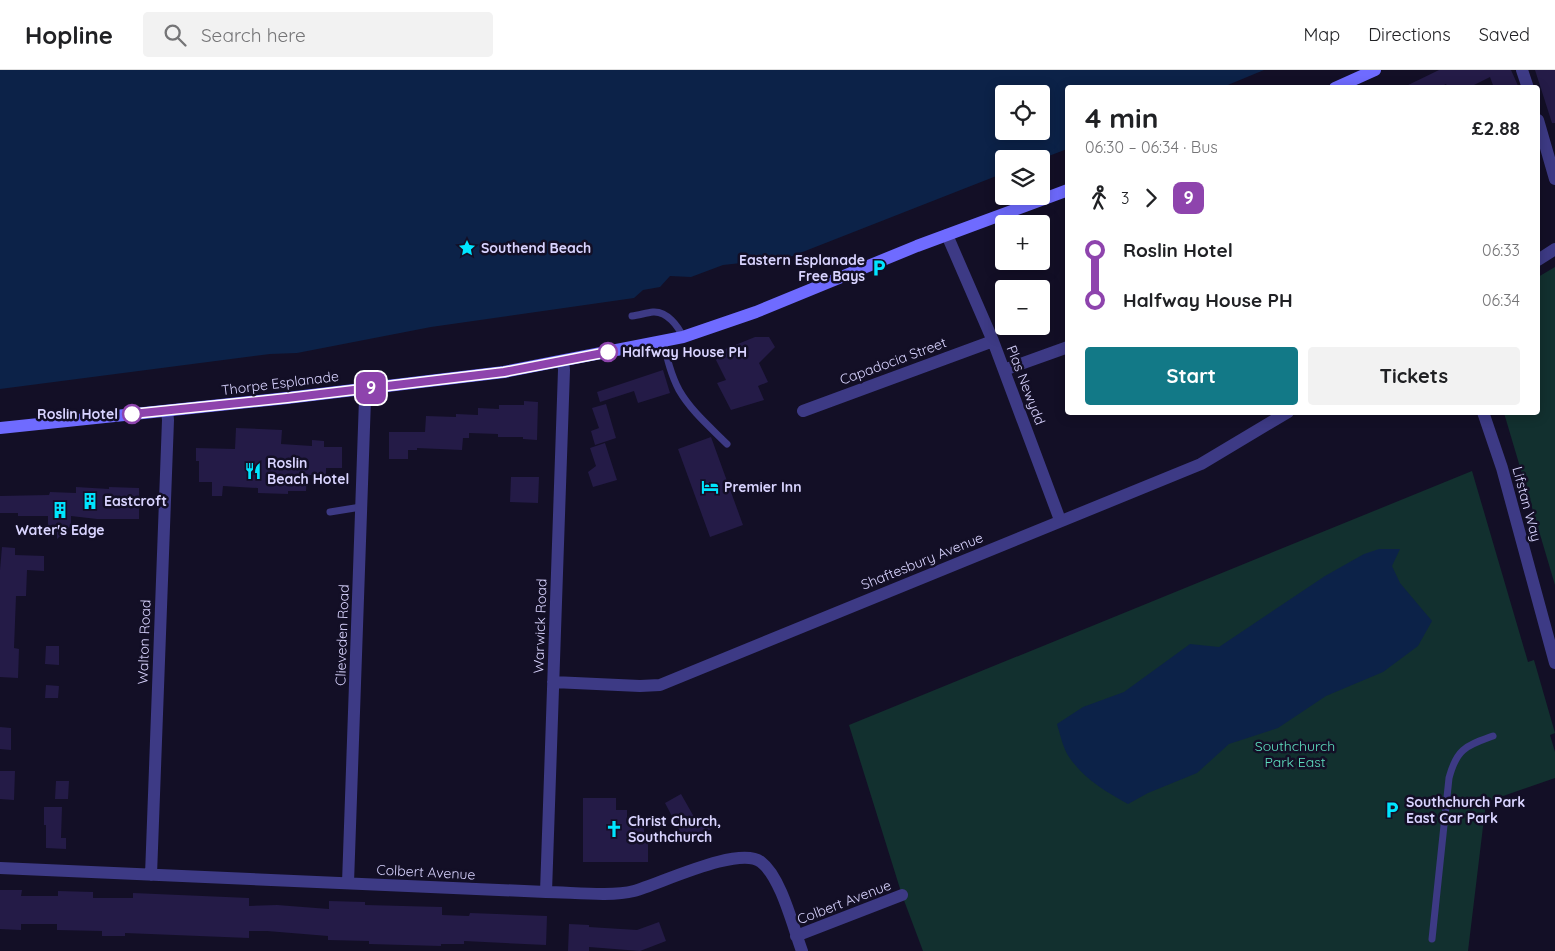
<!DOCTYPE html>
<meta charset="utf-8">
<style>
body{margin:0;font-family:Quicksand,sans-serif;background:#f2f2f2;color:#202124;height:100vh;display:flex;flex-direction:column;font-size:19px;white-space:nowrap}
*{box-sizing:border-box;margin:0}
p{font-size:16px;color:#757577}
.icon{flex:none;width:28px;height:28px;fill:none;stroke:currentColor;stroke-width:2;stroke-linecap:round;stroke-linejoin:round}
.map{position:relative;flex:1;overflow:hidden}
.panel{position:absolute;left:1065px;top:15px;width:475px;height:330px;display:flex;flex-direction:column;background:#fff;border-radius:5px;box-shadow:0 2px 12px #0003}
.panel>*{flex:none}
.badge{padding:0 10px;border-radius:8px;font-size:18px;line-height:32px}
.fabs{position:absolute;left:995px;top:15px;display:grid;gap:10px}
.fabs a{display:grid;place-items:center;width:55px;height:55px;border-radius:5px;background:#fff;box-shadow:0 2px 12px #0003;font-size:25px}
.map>.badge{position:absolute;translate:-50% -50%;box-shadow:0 0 0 2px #fff}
.legs{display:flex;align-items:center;gap:8px;height:55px;padding:0 20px;font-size:16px}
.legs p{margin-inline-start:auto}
.summary{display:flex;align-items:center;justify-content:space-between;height:85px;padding:0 20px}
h1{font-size:28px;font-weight:700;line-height:38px}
.button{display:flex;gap:10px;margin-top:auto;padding:10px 20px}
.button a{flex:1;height:58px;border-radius:5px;background:#127987;color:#fff;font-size:20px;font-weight:700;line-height:58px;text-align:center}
.button a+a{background:#f2f2f2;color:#202124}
ul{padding:0 20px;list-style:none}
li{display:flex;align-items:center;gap:18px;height:50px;font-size:19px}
li i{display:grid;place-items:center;width:8px;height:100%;margin:0 6px;background:currentColor}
li i::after{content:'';width:12px;height:12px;margin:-6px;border:4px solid;border-radius:50%;background:#fff}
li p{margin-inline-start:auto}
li:first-child i{background:linear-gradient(#0000 50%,currentColor 0)}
li:last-child i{background:linear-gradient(currentColor 50%,#0000 0)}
header{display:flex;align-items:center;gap:30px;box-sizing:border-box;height:70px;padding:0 25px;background:#fff;border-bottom:1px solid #e0e0e0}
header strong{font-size:24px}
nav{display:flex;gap:28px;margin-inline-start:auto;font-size:18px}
.search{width:350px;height:45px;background:#f2f2f2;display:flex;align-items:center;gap:12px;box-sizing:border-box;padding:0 18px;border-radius:5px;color:#757577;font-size:19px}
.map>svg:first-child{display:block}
</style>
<header>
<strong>Hopline</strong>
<div class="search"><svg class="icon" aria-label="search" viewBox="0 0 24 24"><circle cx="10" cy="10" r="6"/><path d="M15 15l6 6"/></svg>Search here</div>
<nav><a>Map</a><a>Directions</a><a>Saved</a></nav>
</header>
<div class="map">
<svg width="1555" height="881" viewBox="0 0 1555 881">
<rect width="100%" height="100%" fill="#130f26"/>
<path fill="#12302f" d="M1555 197V515L1504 343 1538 342V207Z
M1472 401 1528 592 1534 590 1555 663 1550 665 1555 682V708L1486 732 1468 881H923L902 825 849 655Z"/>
<path fill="#0c2248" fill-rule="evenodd" d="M0 0H1264L1223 17 1068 18 1067 79 1041 89H1004V103L772 194 758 195 741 193 723 195 691 207 670 206 660 217 643 220 634 228 431 257 297 283 270 284 0 319ZM1004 24H1041V61H1004Z
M1379 479H1400L1392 496 1400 513 1432 551 1418 576 1383 602 1326 626 1278 658 1229 674 1197 703 1148 723 1128 734C1106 722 1083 708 1069 687 1063 678 1060 664 1057 654L1083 637 1124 622 1190 574 1219 577 1325 506 1364 484Z"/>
<path fill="#241b47" d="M1439 0H1511L1519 18H1494L1490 7 1468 18H1448L1446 14 1438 18H1402Z
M1535 0H1555V53H1552Z
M755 267H769L775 277 759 293 768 312 758 316 764 330 731 340 717 313 726 310 716 290 723 280Z
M663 300 670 323 638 333 634 321 600 332 597 322Z
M524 331 538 332 537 370 523 369V367H498V364L469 363V368H463L462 380 417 378V380H408V389H389V362H425L426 346 456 347V344L478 345V338L499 339V335H524Z
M606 334 616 368 595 375 591 361 599 358 592 338Z
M236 358 282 360 281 374 312 376V370L324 371V377H342V398H326V405H307L306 421H288V424L258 423V418L223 416 222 426H212V412H199V391H196V378L235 379Z
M711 367 743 455 710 467 678 379Z
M605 373 617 410 593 417 588 402 596 396 590 378Z
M511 407H539L538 433 510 432Z
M76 417 109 419V417L139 418V449H97L71 446V456L57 469V459H48V446H18V443H0V426L49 425 50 422 76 423Z
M2 477 15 478V485L44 486V501L27 500 26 526H16L14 578 19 579 18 608 0 607V500Z
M46 576H59V595L45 594Z
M46 615 59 616 58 628H45Z
M0 657 11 658V680L0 679Z
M0 701H15L14 730 0 729Z
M56 711H69L68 729H55Z
M681 724 698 754 692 758 709 750 713 758 686 773 665 733Z
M583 728H616V740H627V749H630V755H644V769H648V792H583Z
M44 737H62L61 768H66V779L46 778V755H44Z
M0 820H22L21 826H58V821L93 822V828H133V823L249 828V836L277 835 329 839V831L365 832V835L442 837V845L469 846 470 843 547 846 546 875 464 871V874H441V876L369 874V871L328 870V866L267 861H249V868L125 863V866H102V861L57 860V854H21V860L0 859Z
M659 852 666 871 640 881 589 877V881H568L569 854 589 855V857L637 860Z"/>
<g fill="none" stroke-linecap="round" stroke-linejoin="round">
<path stroke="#3d3a85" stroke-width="7" d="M632 246C639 245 646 243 653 242 667 241 678 256 683 267
M663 271C667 288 671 305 679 320 691 341 710 357 727 374
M330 442 361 437
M1432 869 1449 708C1457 678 1466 676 1493 666"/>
<path stroke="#3d3a85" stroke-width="12" d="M1522 0 1528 18
M1538 50 1555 109
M947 165 993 271 1060 450
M1538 190 1555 179
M1004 300 1068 277
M803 341 993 271
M553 612 640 616 660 615 1201 394 1288 342
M0 798 546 822C570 822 611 827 634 821 660 814 739 775 761 792 781 807 793 857 802 881
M151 805 168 350 167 341
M348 813 365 329 364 318
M546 822 564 300 563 291
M796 866 902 825"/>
<path stroke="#3d3a85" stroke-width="12" d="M1483 342 1502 398 1555 593"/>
<path stroke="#6f6bff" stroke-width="12" d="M1335 18 1375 0
M0 358 287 328 504 302 683 267 756 242 917 176 1068 120"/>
</g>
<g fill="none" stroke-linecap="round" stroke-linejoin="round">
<g stroke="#fff" stroke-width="11">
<path id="line-1" d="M132 344 287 328 504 302 608 282"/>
</g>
<use href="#line-1" stroke="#8e44ad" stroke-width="8"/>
</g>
<defs>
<g id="sight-bare" transform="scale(1.35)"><path d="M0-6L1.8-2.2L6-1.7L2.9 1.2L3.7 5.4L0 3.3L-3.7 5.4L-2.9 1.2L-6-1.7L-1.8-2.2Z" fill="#00e5ff" stroke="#130f26" stroke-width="2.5" paint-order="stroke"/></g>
<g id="parking-bare" transform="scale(1.35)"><path d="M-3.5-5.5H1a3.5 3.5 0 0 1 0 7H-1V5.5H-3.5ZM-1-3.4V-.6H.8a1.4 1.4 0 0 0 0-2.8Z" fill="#00e5ff" stroke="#130f26" stroke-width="2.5" paint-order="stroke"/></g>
<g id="restaurant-bare" transform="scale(1.35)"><path d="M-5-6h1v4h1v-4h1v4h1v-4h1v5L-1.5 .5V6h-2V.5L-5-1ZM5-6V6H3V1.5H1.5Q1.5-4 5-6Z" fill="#00e5ff" stroke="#130f26" stroke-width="2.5" paint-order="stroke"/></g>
<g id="hotel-bare" transform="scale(1.35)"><path d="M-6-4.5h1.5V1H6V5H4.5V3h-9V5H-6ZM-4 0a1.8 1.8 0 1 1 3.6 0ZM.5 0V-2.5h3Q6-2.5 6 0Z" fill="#00e5ff" stroke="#130f26" stroke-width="2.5" paint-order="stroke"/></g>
<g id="building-bare" transform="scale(1.35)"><path d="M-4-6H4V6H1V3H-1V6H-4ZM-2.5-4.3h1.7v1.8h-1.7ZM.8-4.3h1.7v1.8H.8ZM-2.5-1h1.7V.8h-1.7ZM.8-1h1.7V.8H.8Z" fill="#00e5ff" stroke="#130f26" stroke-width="2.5" paint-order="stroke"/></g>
<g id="church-bare" transform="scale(1.35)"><path d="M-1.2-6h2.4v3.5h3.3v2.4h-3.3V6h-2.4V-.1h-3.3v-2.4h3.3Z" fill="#00e5ff" stroke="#130f26" stroke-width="2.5" paint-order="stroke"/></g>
</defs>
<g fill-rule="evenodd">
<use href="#sight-bare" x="467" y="178"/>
<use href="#parking-bare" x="879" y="198"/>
<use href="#restaurant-bare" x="253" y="401"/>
<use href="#hotel-bare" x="710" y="417"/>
<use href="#building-bare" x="90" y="431"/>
<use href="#building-bare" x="60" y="440"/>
<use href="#parking-bare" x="1392" y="740"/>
<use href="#church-bare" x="614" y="759"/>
</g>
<g fill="#fff" stroke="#8e44ad" stroke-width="2.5">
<circle cx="608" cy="282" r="9"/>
<circle cx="132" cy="344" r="9"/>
</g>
<g text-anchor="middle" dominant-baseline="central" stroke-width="5" stroke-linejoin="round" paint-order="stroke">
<g font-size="14" font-weight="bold" fill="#d9d4ff" stroke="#130f26" text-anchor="start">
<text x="481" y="178">Southend Beach</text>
<text x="865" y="190" text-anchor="end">Eastern Esplanade<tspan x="865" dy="16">Free Bays</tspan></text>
<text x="267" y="393">Roslin<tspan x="267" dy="16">Beach Hotel</tspan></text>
<text x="724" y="417">Premier Inn</text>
<text x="104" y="431">Eastcroft</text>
<text x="60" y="460" text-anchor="middle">Water's Edge</text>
<text x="1406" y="732">Southchurch Park<tspan x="1406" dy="16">East Car Park</tspan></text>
<text x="628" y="751">Christ Church,<tspan x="628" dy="16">Southchurch</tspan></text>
</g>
<g font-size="14" font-weight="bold" fill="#d9d4ff" stroke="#130f26" text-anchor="start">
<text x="622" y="282">Halfway House PH</text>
<text x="118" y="344" text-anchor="end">Roslin Hotel</text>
</g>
<g font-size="14" fill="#d9d4ff" stroke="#130f26">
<text transform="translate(893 291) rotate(-20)">Capadocia Street</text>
<text transform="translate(280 313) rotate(-7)">Thorpe Esplanade</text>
<text transform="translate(1026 315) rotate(69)">Plas Newydd</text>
<text transform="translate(1527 434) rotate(75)">Lifstan Way</text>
<text transform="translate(922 491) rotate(-22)">Shaftesbury Avenue</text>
<text transform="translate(540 556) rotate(-88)">Warwick Road</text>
<text transform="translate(342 565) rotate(-88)">Clieveden Road</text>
<text transform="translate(144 572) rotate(-88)">Walton Road</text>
<text transform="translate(426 802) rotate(3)">Colbert Avenue</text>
<text transform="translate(844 832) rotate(-21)">Colbert Avenue</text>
</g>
<g font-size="14" fill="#5fe0c0" stroke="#130f26">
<text x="1295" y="676">Southchurch<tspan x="1295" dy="16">Park East</tspan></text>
</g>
</g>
</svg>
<div class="fabs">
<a><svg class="icon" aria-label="locate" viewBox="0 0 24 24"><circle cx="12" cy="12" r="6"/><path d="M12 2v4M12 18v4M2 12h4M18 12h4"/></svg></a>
<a><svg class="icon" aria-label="layers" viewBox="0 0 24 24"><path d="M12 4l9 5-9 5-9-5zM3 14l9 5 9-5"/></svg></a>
<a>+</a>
<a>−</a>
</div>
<b class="badge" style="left:371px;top:318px;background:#8e44ad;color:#fff">9</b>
<section class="panel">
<div class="summary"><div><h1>4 min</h1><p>06:30 – 06:34 · Bus</p></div><b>£2.88</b></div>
<div class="legs"><svg class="icon" aria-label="walk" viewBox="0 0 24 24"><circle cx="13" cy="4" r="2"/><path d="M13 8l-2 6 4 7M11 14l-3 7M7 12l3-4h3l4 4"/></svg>3<svg class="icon" aria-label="forward" viewBox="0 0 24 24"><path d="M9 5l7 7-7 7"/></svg><b class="badge" style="background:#8e44ad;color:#fff">9</b></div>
<ul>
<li><i style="color:#8e44ad"></i><b>Roslin Hotel</b><p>06:33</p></li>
<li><i style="color:#8e44ad"></i><b>Halfway House PH</b><p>06:34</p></li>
</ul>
<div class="button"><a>Start</a><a>Tickets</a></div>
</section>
</div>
